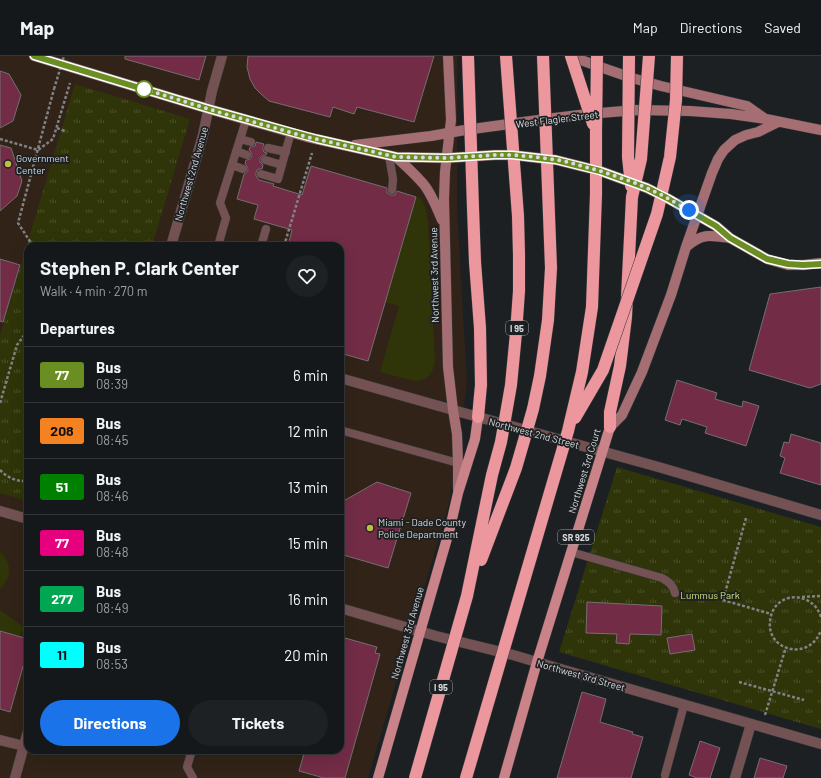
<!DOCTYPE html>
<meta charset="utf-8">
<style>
body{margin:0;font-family:Barlow,sans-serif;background:#1e2123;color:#f1f3f6;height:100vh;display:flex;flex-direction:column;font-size:15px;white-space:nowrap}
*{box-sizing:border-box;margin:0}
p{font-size:13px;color:#9da0a2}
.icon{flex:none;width:22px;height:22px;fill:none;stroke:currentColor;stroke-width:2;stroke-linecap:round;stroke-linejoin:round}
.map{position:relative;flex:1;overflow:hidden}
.drawer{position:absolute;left:24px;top:186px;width:320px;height:512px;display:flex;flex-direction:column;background:#15181a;border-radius:12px;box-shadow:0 4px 16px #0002,0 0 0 1px #343739}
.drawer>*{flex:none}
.badge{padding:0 8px;border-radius:3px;font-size:14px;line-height:26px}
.you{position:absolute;width:20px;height:20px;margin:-10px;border:3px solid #fff;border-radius:50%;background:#1a73e8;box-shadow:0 0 0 6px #1a73e833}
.map>.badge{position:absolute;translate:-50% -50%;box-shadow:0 0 0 2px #fff}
h2{padding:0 16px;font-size:15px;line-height:36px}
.round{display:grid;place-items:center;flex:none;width:42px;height:42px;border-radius:21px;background:#1e2123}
.head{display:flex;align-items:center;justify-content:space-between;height:68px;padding:0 16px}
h1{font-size:19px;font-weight:700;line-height:30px}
.action{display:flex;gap:8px;margin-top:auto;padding:8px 16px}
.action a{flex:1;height:46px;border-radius:24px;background:#1a73e8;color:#fff;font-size:16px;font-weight:700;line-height:46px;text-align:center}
.action a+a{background:#1e2123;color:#f1f3f6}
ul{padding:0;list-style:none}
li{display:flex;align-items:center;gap:12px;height:56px;padding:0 16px;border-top:1px solid #343739}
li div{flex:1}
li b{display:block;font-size:15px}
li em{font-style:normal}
li .badge{min-width:44px;font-weight:700;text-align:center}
header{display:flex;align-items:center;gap:24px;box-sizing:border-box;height:56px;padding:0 20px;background:#15181a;border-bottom:1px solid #343739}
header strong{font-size:19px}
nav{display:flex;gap:22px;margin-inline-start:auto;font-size:14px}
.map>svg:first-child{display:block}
</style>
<header>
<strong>Map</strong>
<nav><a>Map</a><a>Directions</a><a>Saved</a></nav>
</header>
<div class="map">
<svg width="821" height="722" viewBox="0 0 821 722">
<defs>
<pattern id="park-tufts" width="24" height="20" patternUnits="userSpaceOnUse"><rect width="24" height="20" fill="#2f3508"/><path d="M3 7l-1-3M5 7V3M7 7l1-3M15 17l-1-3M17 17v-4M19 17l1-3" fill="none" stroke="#4d522c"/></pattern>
</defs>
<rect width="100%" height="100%" fill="#1c2022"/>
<path fill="#312317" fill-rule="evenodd" d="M0 0H457V152L467 327 449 448 368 722H0ZM28 190H340V694H28Z"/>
<path fill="#2f3508" d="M416 141 421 143 425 150 428 166 435 304C434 317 428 325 414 325L380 316 399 250 385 246Z
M0 496C12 506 12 522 0 533Z
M0 554 25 572 19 581 0 575Z"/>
<path fill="url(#park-tufts)" d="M75 28 190 63 152 190H28V445L0 437V279Z
M617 411 821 471V673L559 596Z"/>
<path fill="#722c46" stroke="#746f71" d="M125 0H206L199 24 125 3Z
M248 0H434L414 66 357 51 354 58 333 51 330 61 269 45 261 38 255 32 250 23 247 11Z
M0 15 9 18 21 39 13 65 0 72Z
M256 86 264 88 263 90V93L264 96 267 97 266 99 262 100 260 102V106L263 109 262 113H259L257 114 256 117V120L259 124 274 128 273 130 302 139 311 110 387 132V137L391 139H395L397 135 416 141 368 305 340 297V190H288L292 174 254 163 258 149 237 143 244 118 246 117 248 114 247 110 245 108 246 104 250 103 252 100 251 96 249 94 250 91 255 90Z
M0 89 11 92 22 125 17 140 0 155Z
M0 203 20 209 3 266 0 265Z
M821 231V328L810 332 749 314 770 238Z
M677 324 717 337 715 343 742 351 743 345 759 350 746 390 705 377 707 371 682 363 680 369 665 364Z
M791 378 821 387V429L780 417 785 402 780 400 784 386 789 387Z
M377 426 411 437 388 512 340 498V447Z
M587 546 662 550 661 579 630 578 629 588 616 587 617 578 586 577Z
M0 575 28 583V593L10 656 0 653Z
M692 578 695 594 670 598 667 582Z
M345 582 377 591 375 597 380 598 345 722H324L299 715 305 694H340V587L343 588Z
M582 636 606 643 600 666 633 676 632 678 643 681 631 722H557Z
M700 685 720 692 710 722H697L689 719Z
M760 702 787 710 783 722H754Z"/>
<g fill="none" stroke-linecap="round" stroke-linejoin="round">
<g stroke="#363a3c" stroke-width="9">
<path id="service" d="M240 83 251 86
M268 92 286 96
M236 95 247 99
M389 100 393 123 392 134
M265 104 282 109
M232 109 243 113
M261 118 278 123 291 76
M218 190 226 162 220 147 246 64
M261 190 266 173
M340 374 458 407
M571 496 662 522C669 526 673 529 675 537
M192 694 187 711 193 722
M222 694H223
M665 719 684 649"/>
</g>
<g stroke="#363a3c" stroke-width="11">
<path id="minor" d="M0 684 24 690
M735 722 751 668"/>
</g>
<g stroke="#363a3c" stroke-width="11">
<path id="tertiary" d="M171 190 203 79 212 35 222 0
M340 322 453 354 662 412 821 459
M0 455 28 463
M340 552 436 580 513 599 557 612 821 688
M15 722 28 675"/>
</g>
<g stroke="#363a3c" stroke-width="11">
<path id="secondary" d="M34 0 209 53 307 81 396 101 447 102 495 99H512L556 104 600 115 647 132 667 142 716 170 730 182 767 203 788 209H803L821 207
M448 0 451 64 445 116 444 143 448 311 453 354 457 378 458 407V433
M570 0 603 12 632 22 661 30 747 50 764 62
M355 89 431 80 465 74 546 63 588 58 636 54 690 55 731 58 766 63 821 74
M396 101C406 110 417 120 425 130 433 141 437 153 442 164
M686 191C702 177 710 179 730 182
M610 371 622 359 642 316 671 239 686 191 712 117 718 103 724 94 735 84 746 79 758 76 778 66"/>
</g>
<g stroke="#363a3c" stroke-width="11">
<path id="primary" d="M378 722 450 472 458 437 475 383 478 361
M504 722 537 606 610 371"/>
</g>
<g stroke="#363a3c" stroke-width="13">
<path id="motorway" d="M473 152 475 206 480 272 481 329 478 361
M610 371V356L620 310 626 261 632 141"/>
</g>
<path stroke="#808385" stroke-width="2.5" stroke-dasharray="3 2" stroke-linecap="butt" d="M57 72 65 75
M0 83 38 94 53 83 70 27
M33 190 18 167 54 33
M284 190 312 97
M0 347 17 289 28 274
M0 414C8 422 17 426 28 425
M746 462 723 544 771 558
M802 541 821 540
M821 561C812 533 772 535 770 566 767 595 810 606 821 574
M739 626 804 644
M765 659 786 591"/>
<use href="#service" stroke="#745254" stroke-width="8"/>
<use href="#minor" stroke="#745254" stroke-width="10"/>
<use href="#tertiary" stroke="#745254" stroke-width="10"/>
<use href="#secondary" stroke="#a46e72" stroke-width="10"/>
<use href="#primary" stroke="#ca8389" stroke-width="10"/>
<use href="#motorway" stroke="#ec969e" stroke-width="12"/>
<g stroke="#363a3c" stroke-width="13" stroke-linecap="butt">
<path id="motorway-bridge" d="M468 0 473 152
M571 0 593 68
M629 0 628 101 631 130
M632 141 641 103 649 0
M575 362 603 314 657 158 670 101 676 44 677 0
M481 504 516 412 525 381 533 353 540 320 548 264 551 212 543 0
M415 722 467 540 492 419 501 386 511 329 516 277 519 235V199L518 160 506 0
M466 722 568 375 582 316 592 251 596 138V76L597 0"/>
</g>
<path stroke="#808385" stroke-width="2.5" stroke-dasharray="3 2" stroke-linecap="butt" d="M54 33 64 0"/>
<use href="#motorway-bridge" stroke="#ec969e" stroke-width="12"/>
</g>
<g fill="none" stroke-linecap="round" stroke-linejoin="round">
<g stroke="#fff" stroke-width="9">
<path id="line" d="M34 0 209 53 291 76 317 83 396 101 447 102 495 99H512L556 104 600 115 647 132 667 142 716 170 730 182 767 203 788 208 803 209 821 208"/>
</g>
<use href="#line" stroke="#6b8e23" stroke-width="6"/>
<path stroke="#d9dbdd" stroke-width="4" stroke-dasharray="0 7.2" d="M144 33 218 56 307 81 396 101 447 102 495 99H512L536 101 564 105 600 115 633 126 660 138 689 154"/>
</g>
<circle fill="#fff" stroke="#6b8e23" stroke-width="2" cx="144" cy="33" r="8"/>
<g fill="#bebf42" stroke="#1c2022" stroke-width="1.5">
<circle cx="8" cy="108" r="4"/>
<circle cx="370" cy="472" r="4"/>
</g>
<g text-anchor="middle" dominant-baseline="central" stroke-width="3.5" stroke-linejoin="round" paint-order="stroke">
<g fill="#1c2022" stroke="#a0a3a5" stroke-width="1">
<rect x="506" y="265" width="22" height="14" rx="3"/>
<rect x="558" y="474" width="36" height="14" rx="3"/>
<rect x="430" y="624" width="22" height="14" rx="3"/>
</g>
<g font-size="9" font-weight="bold" fill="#d9dbdd">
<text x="517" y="272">I 95</text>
<text x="576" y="481">SR 925</text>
<text x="441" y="631">I 95</text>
</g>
<g font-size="10" fill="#d9dbdd" stroke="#1c2022">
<text transform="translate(557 63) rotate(-7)">West Flagler Street</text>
<text transform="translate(191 118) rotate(-74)">Northwest 2nd Avenue</text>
<text transform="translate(434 219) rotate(-91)">Northwest 3rd Avenue</text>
<text transform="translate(534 377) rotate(15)">Northwest 2nd Street</text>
<text transform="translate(584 415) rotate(-73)">Northwest 3rd Court</text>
<text transform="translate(407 577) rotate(-74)">Northwest 3rd Avenue</text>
<text transform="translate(581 619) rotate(16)">Northwest 3rd Street</text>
</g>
<g font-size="10" fill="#d9dbdd" stroke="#1c2022" text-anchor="start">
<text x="16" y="102">Government<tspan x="16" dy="12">Center</tspan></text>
<text x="378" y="466">Miami - Dade County<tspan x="378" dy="12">Police Department</tspan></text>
</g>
<g font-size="10" fill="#d3e378" stroke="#1c2022">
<text x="710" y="539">Lummus Park</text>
</g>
</g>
</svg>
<div class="you" style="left:689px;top:154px"></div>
<section class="drawer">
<div class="head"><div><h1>Stephen P. Clark Center</h1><p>Walk · 4 min · 270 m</p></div><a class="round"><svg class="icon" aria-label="heart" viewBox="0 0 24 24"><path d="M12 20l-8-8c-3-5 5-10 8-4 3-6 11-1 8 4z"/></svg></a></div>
<h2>Departures</h2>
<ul>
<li><span class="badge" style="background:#6b8e23;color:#fff">77</span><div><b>Bus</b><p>08:39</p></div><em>6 min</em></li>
<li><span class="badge" style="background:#f58220;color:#111">208</span><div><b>Bus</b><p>08:45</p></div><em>12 min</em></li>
<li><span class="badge" style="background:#008000;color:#fff">51</span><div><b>Bus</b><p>08:46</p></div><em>13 min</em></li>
<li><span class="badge" style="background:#e6007e;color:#fff">77</span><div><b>Bus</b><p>08:48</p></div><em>15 min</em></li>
<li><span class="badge" style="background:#00a651;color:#fff">277</span><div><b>Bus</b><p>08:49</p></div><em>16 min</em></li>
<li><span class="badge" style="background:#0ff;color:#111">11</span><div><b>Bus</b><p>08:53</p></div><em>20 min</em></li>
</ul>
<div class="action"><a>Directions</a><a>Tickets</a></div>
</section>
</div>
